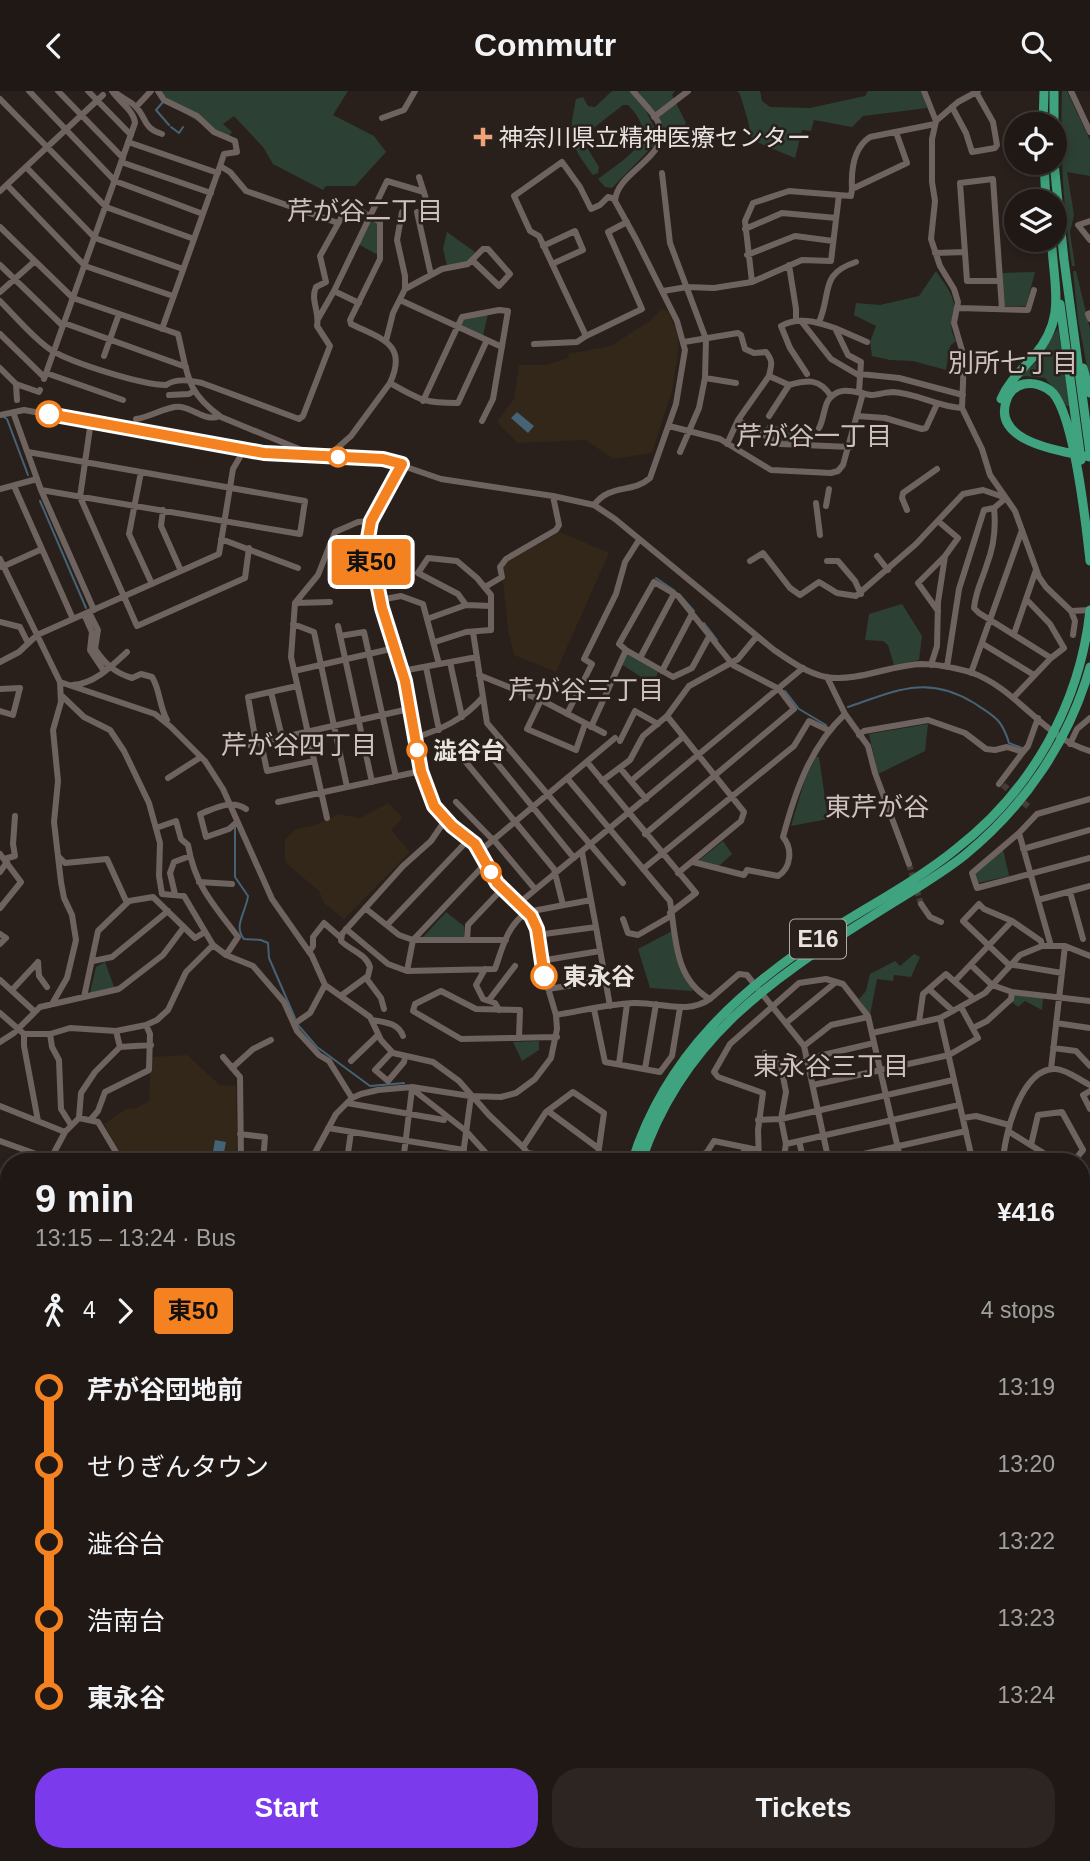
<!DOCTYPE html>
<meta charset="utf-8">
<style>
body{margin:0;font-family:Arial,"Noto Sans JP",sans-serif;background:#2c2522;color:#f1f3f6;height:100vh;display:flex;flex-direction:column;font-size:26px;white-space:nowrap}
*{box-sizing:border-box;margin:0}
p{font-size:23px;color:#a1a0a0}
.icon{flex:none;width:38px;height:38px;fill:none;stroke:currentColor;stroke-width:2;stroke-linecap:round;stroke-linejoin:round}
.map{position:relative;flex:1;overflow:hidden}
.sheet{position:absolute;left:0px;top:1062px;width:1090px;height:709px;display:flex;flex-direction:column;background:#1f1815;border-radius:28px 28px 0 0;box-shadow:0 4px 10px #0003,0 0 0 2px #3c3734}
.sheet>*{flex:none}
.badge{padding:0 14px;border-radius:5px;font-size:24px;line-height:46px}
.tools{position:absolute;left:1004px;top:21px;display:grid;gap:14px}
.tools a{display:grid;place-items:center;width:63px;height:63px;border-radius:50%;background:#1f1815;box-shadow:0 4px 10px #0003,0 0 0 2px #3c3734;font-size:35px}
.map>.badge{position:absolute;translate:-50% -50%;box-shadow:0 0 0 4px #fff}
.legs{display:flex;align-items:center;gap:10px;height:77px;padding:0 35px;font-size:23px}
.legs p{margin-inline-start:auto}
.summary{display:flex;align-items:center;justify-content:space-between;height:119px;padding:0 35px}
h1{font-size:38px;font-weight:800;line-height:52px}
.action{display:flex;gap:14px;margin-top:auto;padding:14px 35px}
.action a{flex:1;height:80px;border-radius:28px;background:#7c3aed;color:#fff;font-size:28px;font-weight:800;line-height:80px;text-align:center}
.action a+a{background:#2c2522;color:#f1f3f6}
ul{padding:0 35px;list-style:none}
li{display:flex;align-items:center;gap:24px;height:77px;font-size:26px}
li i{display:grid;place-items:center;width:10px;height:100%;margin:0 9px;background:currentColor}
li i::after{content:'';width:18px;height:18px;margin:-9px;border:5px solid;border-radius:50%;background:#1f1815}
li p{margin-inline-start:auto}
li:first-child i{background:linear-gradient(#0000 50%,currentColor 0)}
li:last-child i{background:linear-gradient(currentColor 50%,#0000 0)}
header{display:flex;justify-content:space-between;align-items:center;height:91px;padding:0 35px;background:#1f1815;font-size:32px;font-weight:800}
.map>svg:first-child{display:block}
</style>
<header><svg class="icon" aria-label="back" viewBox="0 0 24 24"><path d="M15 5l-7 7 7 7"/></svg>Commutr<svg class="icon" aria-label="search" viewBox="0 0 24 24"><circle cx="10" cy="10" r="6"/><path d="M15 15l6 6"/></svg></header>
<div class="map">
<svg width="1090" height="1770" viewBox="0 0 1090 1770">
<rect width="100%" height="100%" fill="#29201c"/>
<path fill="#322718" d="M661 218 668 220 677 242 679 257 672 300 652 362 613 368 586 349 517 352 497 331 514 308 519 274H546L569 267 568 263 611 255 651 229Z
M560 441 609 462 556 581 514 564 508 539 502 479 505 472Z
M388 712 401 725V729L391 739 410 761 344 828 324 812 319 800 285 771V748L296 738 313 735 339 723 360 727Z
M187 964 220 994 236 995 237 1071H125L104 1033 126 1018 136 1017 149 1010 151 966Z
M1090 1110V1144L1085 1137 1082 1119Z
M1090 1330V1513L1082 1516V1334Z
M1082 1710 1086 1722H1090V1770H1067L1065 1762H1082Z"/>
<path fill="#2c4034" d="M160 0H348L333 24 374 45 386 61 355 95H326L323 99 273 73 263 56 234 25 223 33 232 41 229 45C209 39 173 17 160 0Z
M612 0H675L672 4 686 32 680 44 667 42 652 16 647 22 657 42 654 54 612 97 605 96 598 88C625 67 663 49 628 14H623L591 39 583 50 599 76 598 82 593 84C569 52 568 47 576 8L583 6 588 15 595 16Z
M737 0H760L762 10 770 16 810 17 865 5 868 0H922L927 17 863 25 852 36 814 29 811 40 802 39 795 67 752 49 748 30 740 3Z
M1062 0H1067L1090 49V85L1067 81 1074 124 1070 141 1075 175H1072C1063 117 1060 58 1062 0Z
M371 128 378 133V164L358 153Z
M447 141 475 161 467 171 447 175 443 158Z
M936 180C943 191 954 203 954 216 954 232 947 233 956 250L950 255 946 279 913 270 890 269 872 265 870 251 876 235 854 224 856 212 880 214 919 205Z
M1073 180H1076L1090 238V292L1078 228Z
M1035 181 1026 215H1004L1002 182Z
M488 223 483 245 461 235 464 228Z
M1058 237 1070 315H1066L1045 287 1025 285 1017 288 1035 272Z
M768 333 796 339H815L814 348 804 347 803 352 781 351 763 340Z
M902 513 922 545 919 569 894 574 888 554 883 550 865 549 869 523Z
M627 562 659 580 652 593 621 573Z
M928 633 925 660 878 683 869 643Z
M816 666H819L828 728 791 735 805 688Z
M723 750 732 763 719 775 698 770Z
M1003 758 1009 785 978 792 975 782Z
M446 821 464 835V847L423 846Z
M672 840 679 875 693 900 650 897 638 858Z
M914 863 920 866 911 886 894 884 893 890 877 888 870 924 859 908 866 900 870 883 895 870 900 875Z
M105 871 114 896 90 902 96 876Z
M1013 903 1043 907 1042 919 1025 910 1018 916 1011 910Z
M539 950V959L522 970 513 951Z
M328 1762H383L374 1770H350Z"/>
<path fill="#456375" d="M517 321 534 335 528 342 511 327Z
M215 1049 226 1051 222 1071H211Z"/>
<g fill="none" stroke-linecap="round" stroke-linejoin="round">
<path stroke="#456375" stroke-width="2" d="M163 11 156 19 169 34
M171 36 179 42 183 36
M2 325 7 328 28 384
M40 410 86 517
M656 487 675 500
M679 503 694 520
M704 532 717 549
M785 600 799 618 826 634
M848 616C895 600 927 583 974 612 994 625 1002 628 1009 652L1022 657
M235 737V786L248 805C246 821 233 835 244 848L261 849 268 852 269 867 295 927
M298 934 317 956 370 995 404 992
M0 1212 9 1235
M69 1770 74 1762
M393 1770 397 1762"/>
<path stroke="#456375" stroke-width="10" d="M0 1296 9 1307
M557 1762 570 1770"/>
<path stroke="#463d39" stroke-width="6" stroke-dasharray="6 3" stroke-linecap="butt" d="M1003 694 1030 717
M909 773 921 813"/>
<path stroke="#6f635f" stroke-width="6" d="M29 0 115 90 203 123
M58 0 123 67
M88 0 131 44
M158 0 164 9 197 25 214 41 235 50 237 61 224 63 220 75
M924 0 936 30
M978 0 958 11 936 30 932 48V91L935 110 931 148 940 175 954 198 958 211 954 232 964 266 962 317 982 358 990 384 1015 420 1039 486 1046 496 1071 520 1075 530 1073 544
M1071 0 1090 41
M116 2C122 7 130 10 135 15 147 26 142 37 162 43
M0 8 106 116 194 148
M136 16 151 0
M952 16 966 42 972 61 995 57 997 54 993 31 976 1
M654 26 688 0
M382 27 404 19 415 0
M128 51 218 82
M121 71 211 102
M26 76 95 147 183 178
M662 82 670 152 706 248 705 287 699 317 680 361
M419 86 427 111
M7 94 85 175 173 205
M852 98C851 79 853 57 870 46L935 33
M0 100 103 4
M615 108 608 106 600 114 591 118 580 96 562 71 514 105 530 140 539 145 586 245 642 218 608 141 627 131
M402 121 397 149 405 185V198
M417 121 431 184
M1090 130 1078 134 1090 149
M0 136 73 207 178 243C188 284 185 300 221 326L311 363
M745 138 782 122 836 127
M543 155 575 140 583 159 552 173
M935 162 965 161
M747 164 795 145 833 150
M0 174 63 235
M789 174 796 218V229
M1000 190H967L960 92 993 88 1002 218
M752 191 745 130 753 112 789 100 851 105 852 98 907 72 896 41
M334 200 387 90 424 101
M663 200 687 196 714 197 752 191 802 169 831 170 839 104
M0 201 35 170
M400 209 502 256
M0 210C15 225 34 248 51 259 72 272 142 294 166 294 176 287 190 289 202 292L299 328 303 325 330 255 317 235C320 221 310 209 316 196L326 191 320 165 349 113 380 131V168L350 229 351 233C382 248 408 253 390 292L351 345 327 366
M959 217 1028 219 1034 199
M1090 222 1088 223 1090 228
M318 228 334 200 359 212
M801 230 831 268 860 285
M819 231C832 202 819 183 856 171
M64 232 186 276
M835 237 867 251
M162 238 220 75 230 81 246 100 338 132
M0 243 44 286
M386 250 393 222 405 198 442 178 468 173 483 158H488L510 183 499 195 472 169
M684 251 738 242 741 244 745 258 754 262 766 261C774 271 771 275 769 285
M534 253 577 251 586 245
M104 265 119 223
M0 277 16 293 17 309
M46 282 123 309
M807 283 790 257 781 235C798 225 817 231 835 237L848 264 861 271 859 301
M860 283 899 287 963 304
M705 287 736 292
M44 288 135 32C134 19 119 11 112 0
M390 292C420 309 423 312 458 312L487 249
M16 293 39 301 40 299
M169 304 189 303 194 300
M423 310 462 226 499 219 508 220 493 308 482 330
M13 321 41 399 300 443 305 410 28 361
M0 324 24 319 264 362 383 368 441 388 553 405 594 414 615 428 774 559C790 570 807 582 826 586 859 591 889 574 922 573 937 573 955 577 970 581 1017 597 1043 647 1090 660
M769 325 789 294C808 289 819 287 831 305
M857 325 885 327 922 338 926 337 937 313
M136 328C151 326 169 314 181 316 194 318 207 331 219 325
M738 329 780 353 850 356
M91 330 80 406 137 535 245 487 249 457
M669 335 720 348 771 379 831 382 838 380 843 374 863 302
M819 337C824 329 824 312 830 307 842 294 856 302 871 304 878 304 885 301 893 301 916 302 938 316 962 317
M727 353 738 329 769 285 789 294
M141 381 129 443 152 493
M14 395 73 528
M0 398 37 388
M41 399 94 519
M816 412 820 444
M594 414C611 392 632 403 650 387L676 313 685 259 677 230 636 148 615 110C617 79 674 66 658 31 653 20 641 10 633 0
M826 415 829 398
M994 417C996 436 994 455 987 473 982 490 976 498 974 517L979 522 1051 567
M163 419 161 435 181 480
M907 419 902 407 903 402 937 378
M938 430 958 447 945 465 918 492 938 520
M221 448 298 477
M328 459 369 463
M877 465 888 479
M0 468 60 591 155 623 171 636 205 670 223 698 272 808 312 865 325 894 370 926 381 949 393 962 433 971 459 990 489 1024 523 1056 534 1071
M750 470 763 462 790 497 800 504 819 491 837 502 856 505 916 453 963 403 983 399 1006 407
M827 470H838L855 490 861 503
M2 476 42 458
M485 496 502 486 500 476 506 468 556 439 559 434 553 405
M380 509 401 505 423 513 439 573
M295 512 318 484 335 441 358 431 371 430
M1071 520 1090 519
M89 521 98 539 95 558C105 573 115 582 132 587L141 583 152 586C160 598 159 615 167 629
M84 523 92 541 90 559 104 580
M427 528 466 514 491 515
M0 531 20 536 28 552
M293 533 314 541 347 696
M338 535 372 691
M473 541 487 632 623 792
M1014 543 1036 479
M340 545 364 541 396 686
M435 551 466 541 491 539V504L477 487 457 470 428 467 418 482 458 503 466 514
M983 553 1034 584
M640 567 674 503
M0 571 19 561 37 544 219 463 233 378 244 359
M450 571 462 626
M931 574 937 555 938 511 945 465
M426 576 439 639
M947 576 959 498 984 419 994 417 1006 407
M294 580 395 557
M402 580 477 566
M662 580 692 523
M971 582 1022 439
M479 584 541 609 604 642
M827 586 845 623 868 655 875 682 909 773
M72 594C94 593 112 575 127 561
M0 598 20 597 13 624 0 620
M271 601 282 646
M61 604 84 626 110 639 124 660 149 712 160 752 159 785 162 803 184 805 213 854 226 864 253 875 284 911 297 940 319 964 329 970 352 1007
M1013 607 1051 567 1064 557 1050 533 1027 509
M541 609 527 638 576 659 585 633
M567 623 592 573 584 568 616 503 625 471 639 449
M667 625 689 595 738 568 757 545
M591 636 626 559
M859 644 864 640 928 629 965 642 986 658 995 659 1007 656 1023 661 1028 655 1038 627
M414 647C442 638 463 629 483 606
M500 647 465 670 554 778 563 814
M620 650 635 620 658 633
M261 651 267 680 314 670
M256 652 248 606 297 595
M1070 653 1077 638 1090 627
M248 654 409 618
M484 656 574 767
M587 671 696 802 670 822
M620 677 646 708
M168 687 201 666
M567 687 670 810C676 846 674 888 710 908L739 883 747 884 804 955 829 1071
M602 690 630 669 643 645 667 625 744 721 741 730 678 782
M631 690 683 646
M999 693 1023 661
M278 711 421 680
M456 711 493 749
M327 727 291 566 295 512 330 511
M237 731 229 738 206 746 200 723C216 717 231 708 246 718
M156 737 176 730 181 748 188 754C195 795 214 814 238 846L226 864
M1019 742 972 782 977 797 1090 767
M645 743 794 618 779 598 733 574 678 505 654 491 619 553 626 559 673 586 692 577 710 544
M493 748 535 798
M1023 758 1090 739
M480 760 615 647
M0 763 21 791 0 817
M59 766 65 772 107 768 127 812
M4 768 15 765 13 753 15 725
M693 771 744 784 747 779 778 785C791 777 793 758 783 746 795 701 810 656 845 623
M643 778 794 655 809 630 828 639
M0 781 7 771
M199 791 232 793
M1070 801 1083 848
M175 803 170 782 174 771 190 765
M1038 809 1090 795
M518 813 803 577
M921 813 930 826 941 831
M365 817 399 844 413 849H506
M623 828 628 842 638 844 671 825
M387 834 470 747
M596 836 610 915
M346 838 388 873 407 880 495 878C503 855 507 835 527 821L591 809
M0 843 6 847 0 853
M537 844 596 836 582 761
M467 849 468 834 502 798
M1042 855 1041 850 1012 830 984 818 979 813 963 830 1008 873 1062 882
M1051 855 1019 742 1037 723 1090 708
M309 861 313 855V846L324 832 340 846
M93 870 112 866 168 820
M540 870 600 860
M38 871 39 885 47 896
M971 874 992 894 1012 901 1090 910
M485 878 476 894 483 908 495 912 499 919
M407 880 413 849 486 772
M366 887 381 907 384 918
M0 889 34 920
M955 890 1012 830
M548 898 605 889
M12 899 38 871
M930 899 953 920
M342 904 368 885 370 876C366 863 350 859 341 850L342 843 403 775 431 750 446 728
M84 906 98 840 129 810 153 806 195 847 205 841
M489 909 515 875
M52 913 67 887 76 849 72 824 64 807 61 791 54 731 58 690 53 639 61 611 60 591
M594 918 605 971 660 981 672 965 680 917
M0 922 24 943H50L70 937 116 940 146 934 157 929 168 919 186 881 213 854
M556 924C581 920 608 913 634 912 660 911 687 924 710 908
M940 927 972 1068
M372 929C385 931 398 932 403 945
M919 931 923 903 946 883 974 908
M786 932 836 891
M1056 932 1090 937
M294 933 310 922 325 894
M973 937 987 930 1011 908 1012 901
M872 942 940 927 985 902 1020 864 1042 855H1065L1090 865
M24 943V955L38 1030
M50 943 52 956 59 969 61 1018 71 1034
M519 947 520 919 476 918 441 900 415 913 413 920 461 948 557 946
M0 951 14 942 40 916 119 898 163 864 184 836
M804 955 831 934 868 926
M120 956 151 954
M1053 957 1076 960 1090 975
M392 961 375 979 388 990 404 971 405 965
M765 962 781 975
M223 966 240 986 241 1071
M806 968 874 952
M351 970 378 944
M619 973 627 913
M232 977 253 958 271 949
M645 978 656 913
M1051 978 1065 855
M813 994 949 964 978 947 961 916
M412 996 416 1001 466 1040 494 1071
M1090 1000 1083 1004 1090 1018
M347 1012 444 1029
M0 1015 65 1041
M548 1020 598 1057
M79 1027 81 1002 95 981 120 956 116 940
M963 1027 976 1025 1009 1034
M91 1028 98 1020 105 1001 149 979 150 943 146 934
M758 1029 781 1028 953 989
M328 1037 464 1059
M1008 1040 1058 1071
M240 1043 265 1046 263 1071
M0 1050 50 1068
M799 1050 804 1071
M786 1053 959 1014
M1031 1054 1038 1024 1062 1021 1083 1059 1073 1071
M523 1056 546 1021 573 1001 604 1022 597 1071
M527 1062 534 1063 547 1071
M314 1063 366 1071
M347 1069 351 1041
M49 1071 65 1041 79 1027 98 1031 122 1071
M310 1071 336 1023 352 1007 361 1003 378 999 412 996 470 1005 501 1006 516 1002 535 988 551 967 557 938 556 924 540 870 537 838 531 825 497 792 475 753 452 735 434 715 421 680 405 590 382 517 368 447 371 430 402 373
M403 1071 412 998
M462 1071 471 1005
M693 1071 707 1061 714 1050 758 1059
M733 1071 748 1057
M759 1071 758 1039 763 1002 718 986 714 981 730 953 799 892 826 888 843 893 868 925 901 1071
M783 1071 786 1053 781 1028 786 1001 781 975 807 969
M828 1071 966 1040
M951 1071 972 1068 1001 1071
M1003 1071C1004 1045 1021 976 1056 978 1068 979 1079 989 1090 994
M0 1083 9 1087
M1082 1110 1090 1104
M0 1118 9 1121
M1082 1142 1090 1152
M0 1181H2
M1082 1204 1090 1215
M0 1222 9 1253
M1082 1244 1090 1238
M1082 1252 1090 1263
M1082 1292 1090 1304
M1082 1332 1090 1327
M0 1404 9 1399
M1082 1522 1090 1519
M1082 1524 1090 1615
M0 1562 9 1569
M0 1582 9 1572
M0 1617 9 1625
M1082 1633 1090 1632
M0 1657 9 1662
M0 1679 9 1666
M1082 1684 1090 1683
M1082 1708 1090 1704
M5 1746 6 1722
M46 1762V1770
M151 1762 160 1770
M225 1762 241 1770
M488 1762 500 1770
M635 1762 639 1770
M826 1762 833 1770
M857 1762 860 1765 863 1762
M916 1762 936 1770
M960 1762 961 1770
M990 1762 992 1770
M1017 1762 1019 1770
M1044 1762 1045 1770
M105 1770 115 1762
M190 1770 198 1762
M407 1770 413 1762
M643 1770 646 1767 726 1770
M762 1770 781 1762
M810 1770 813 1762
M895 1770 901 1762"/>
<path stroke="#528972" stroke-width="8" d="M0 1340 9 1346
M0 1362 9 1369
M537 1762 550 1770
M571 1762 583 1770
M581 1762 594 1770"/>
<path stroke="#3ea37e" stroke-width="9" d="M1043 33 1044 0
M1054 33V0
M1044 72 1046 110
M1054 72 1064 169 1090 362
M1060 213 1081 369
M1083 277 1090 302
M1001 308C1009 290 1021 280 1034 265 1065 229 1055 200 1052 157
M1090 366C1065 361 993 352 1006 311 1008 302 1015 295 1024 293 1034 291 1046 295 1053 302 1075 328 1086 434 1090 470
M632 1071C666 963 743 895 836 836 876 811 919 788 956 758 1031 700 1080 614 1090 519
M641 1071C681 950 768 890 872 825 903 805 936 787 965 764 1025 715 1069 650 1090 576
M735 1762 736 1770
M744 1762 745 1770"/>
<g stroke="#a7a09c" stroke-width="4.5">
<path id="rail" d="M8 1757H9
M313 1762 331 1770"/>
</g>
<use href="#rail" stroke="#29201c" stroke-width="2" stroke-dasharray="5" stroke-linecap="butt"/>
</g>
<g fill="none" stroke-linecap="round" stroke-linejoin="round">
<g stroke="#fff" stroke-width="16">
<path id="line-1" d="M49 323 264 362 383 368 402 373 371 430 368 447 382 517 405 590 421 680 434 715 452 735 475 753 497 792 531 825 537 838 544 885"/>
</g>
<use href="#line-1" stroke="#f58220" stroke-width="10"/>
</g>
<path fill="#f0a279" stroke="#29201c" stroke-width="2.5" d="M479.5 35.5h7v7h7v7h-7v7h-7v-7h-7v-7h7z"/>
<g fill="#fff" stroke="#f58220" stroke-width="3.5">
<circle cx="49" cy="323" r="12"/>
<circle cx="338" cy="366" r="9"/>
<circle cx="417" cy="659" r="9"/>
<circle cx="491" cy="781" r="9"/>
<circle cx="544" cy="885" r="12"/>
</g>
<g text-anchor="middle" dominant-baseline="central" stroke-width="5" stroke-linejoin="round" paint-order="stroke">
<rect fill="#29201c" stroke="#afa8a5" stroke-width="2" x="790" y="828.5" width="56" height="39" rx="5"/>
<g font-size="23" font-weight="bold" fill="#e9e3e0">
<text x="818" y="848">E16</text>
</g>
<g font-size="24" fill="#e9e3e0" stroke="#29201c" text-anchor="start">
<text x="499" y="46">神奈川県立精神医療センター</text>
</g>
<g font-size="24" font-weight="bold" fill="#e9e3e0" stroke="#29201c" text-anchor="start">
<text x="433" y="659">澁谷台</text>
<text x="563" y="885">東永谷</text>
</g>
<g font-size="26" fill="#cfc2be" stroke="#29201c">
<text x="365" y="120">芹が谷二丁目</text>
<text x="1013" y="272">別所七丁目</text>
<text x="814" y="345">芹が谷一丁目</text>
<text x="586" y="599">芹が谷三丁目</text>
<text x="299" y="654">芹が谷四丁目</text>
<text x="877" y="716">東芹が谷</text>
<text x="831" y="975">東永谷三丁目</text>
</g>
</g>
</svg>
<div class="tools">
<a><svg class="icon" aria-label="locate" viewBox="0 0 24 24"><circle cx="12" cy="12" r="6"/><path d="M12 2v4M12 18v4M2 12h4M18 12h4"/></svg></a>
<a><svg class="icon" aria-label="layers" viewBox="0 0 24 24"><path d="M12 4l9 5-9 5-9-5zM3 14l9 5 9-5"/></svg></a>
</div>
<b class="badge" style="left:371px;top:471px;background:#f58220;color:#111">東50</b>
<section class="sheet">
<div class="summary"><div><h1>9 min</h1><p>13:15 – 13:24 · Bus</p></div><b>¥416</b></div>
<div class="legs"><svg class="icon" aria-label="walk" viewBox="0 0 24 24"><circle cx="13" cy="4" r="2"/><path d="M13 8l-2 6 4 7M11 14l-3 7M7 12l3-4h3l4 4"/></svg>4<svg class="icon" aria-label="forward" viewBox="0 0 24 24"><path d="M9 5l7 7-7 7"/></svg><b class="badge" style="background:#f58220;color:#111">東50</b><p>4 stops</p></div>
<ul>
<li><i style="color:#f58220"></i><b>芹が谷団地前</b><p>13:19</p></li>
<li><i style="color:#f58220"></i><span>せりぎんタウン</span><p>13:20</p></li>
<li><i style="color:#f58220"></i><span>澁谷台</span><p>13:22</p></li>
<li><i style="color:#f58220"></i><span>浩南台</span><p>13:23</p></li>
<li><i style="color:#f58220"></i><b>東永谷</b><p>13:24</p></li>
</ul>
<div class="action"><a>Start</a><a>Tickets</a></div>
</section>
</div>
